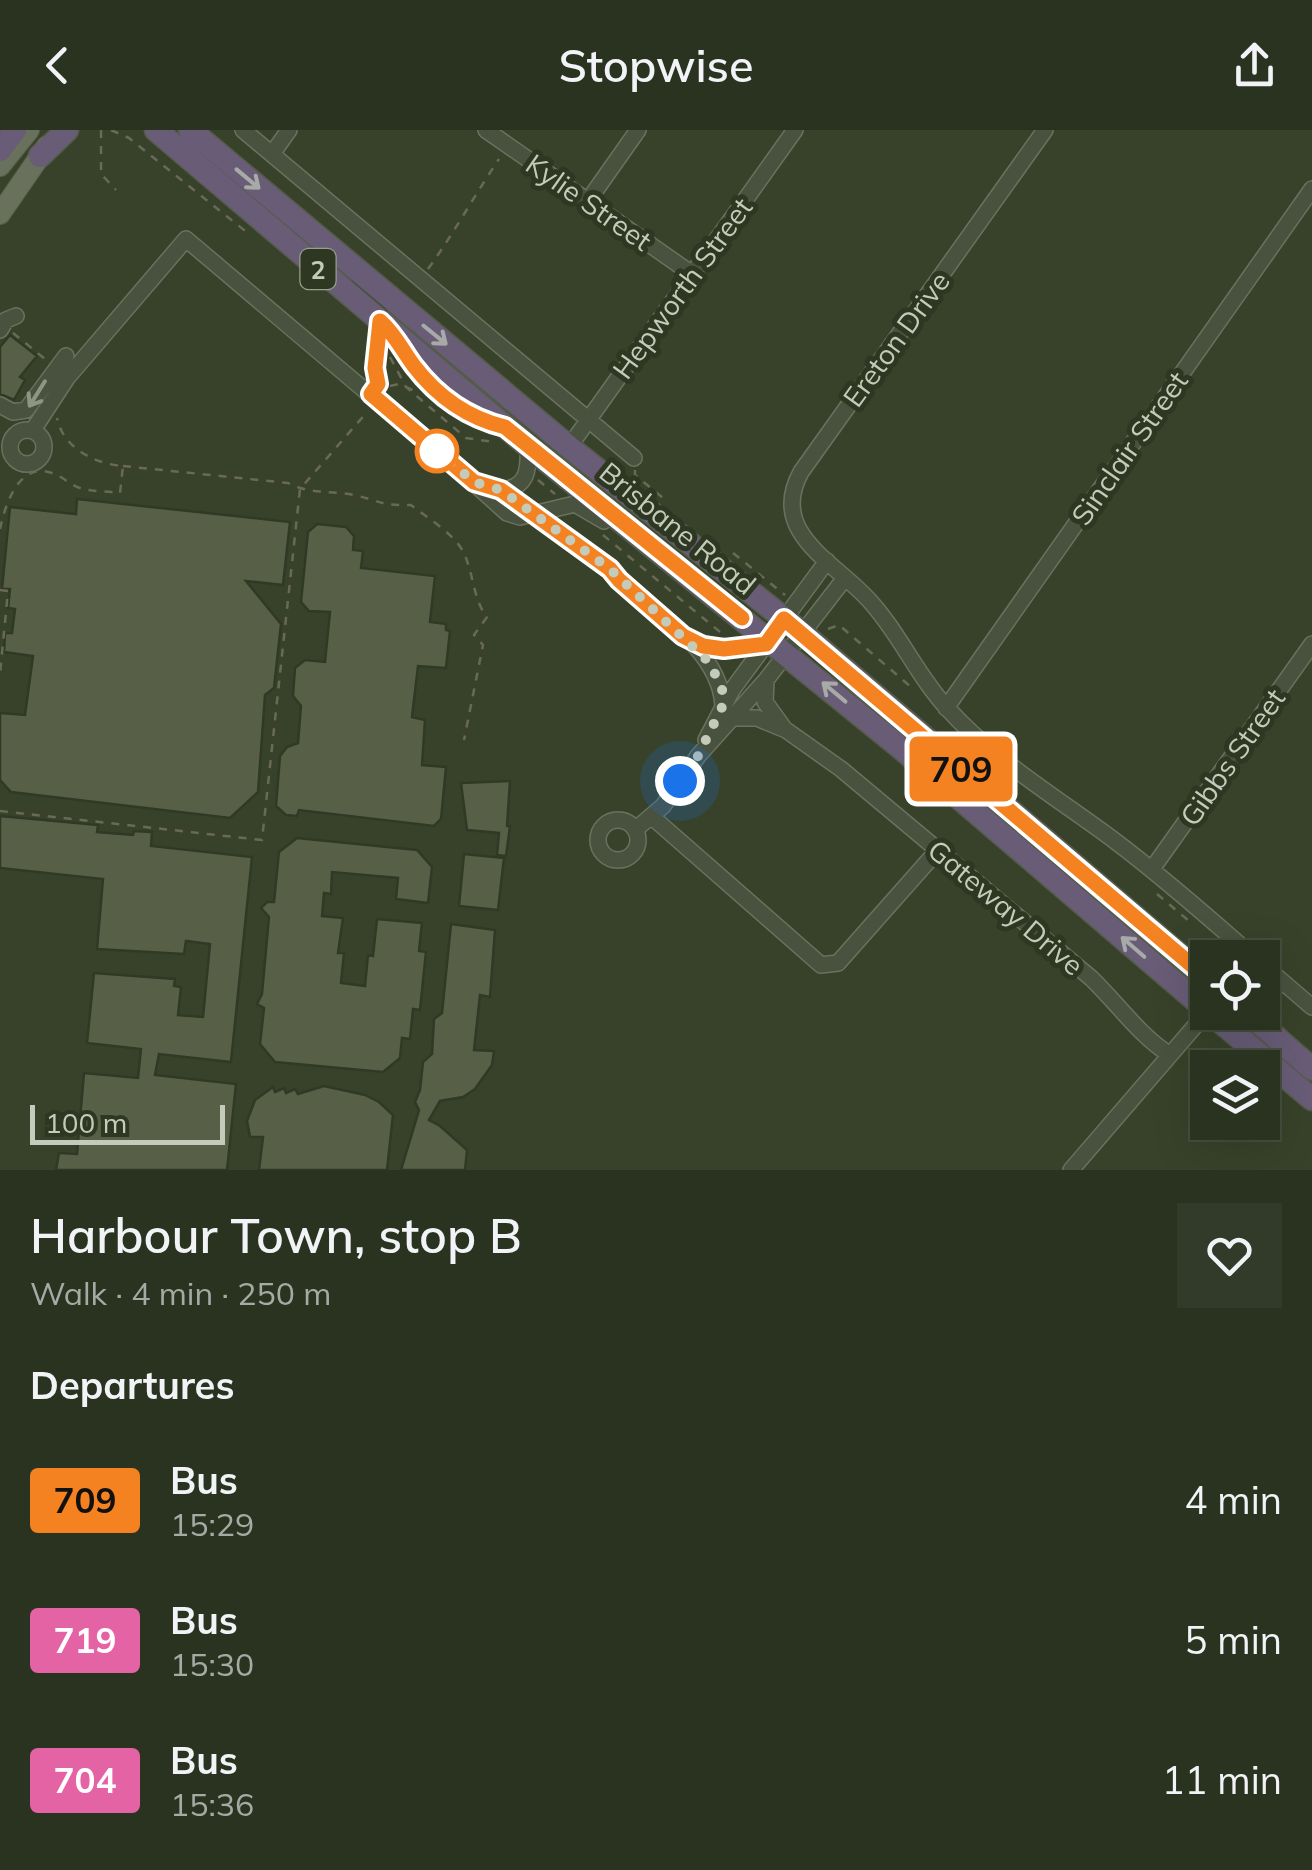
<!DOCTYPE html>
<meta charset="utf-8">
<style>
body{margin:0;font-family:Mulish,sans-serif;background:#323a29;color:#f1f3f6;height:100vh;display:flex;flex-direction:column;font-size:38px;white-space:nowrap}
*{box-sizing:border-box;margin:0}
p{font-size:32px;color:#a5aaa5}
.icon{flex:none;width:55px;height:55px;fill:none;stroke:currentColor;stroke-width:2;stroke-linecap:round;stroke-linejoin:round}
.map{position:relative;height:1040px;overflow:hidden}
.panel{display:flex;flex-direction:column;background:#2a3220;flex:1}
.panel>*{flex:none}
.badge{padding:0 20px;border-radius:8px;font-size:35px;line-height:65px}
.controls{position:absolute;left:1190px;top:810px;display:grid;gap:20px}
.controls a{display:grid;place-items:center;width:90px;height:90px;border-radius:0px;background:#2a3220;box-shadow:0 10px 40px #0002,0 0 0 2px #464d3e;font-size:50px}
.scale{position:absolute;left:30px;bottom:25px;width:195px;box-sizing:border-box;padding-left:10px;border:5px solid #c4cbbb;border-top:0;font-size:28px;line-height:35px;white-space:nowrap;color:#c4cbbb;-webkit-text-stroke:8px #2e3722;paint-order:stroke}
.you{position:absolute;width:50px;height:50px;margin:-25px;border:8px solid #fff;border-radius:50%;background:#1a73e8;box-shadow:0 0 0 15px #1a73e833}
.map>.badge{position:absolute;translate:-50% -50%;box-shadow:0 0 0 5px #fff}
h2{padding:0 30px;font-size:38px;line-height:90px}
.round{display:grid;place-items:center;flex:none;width:105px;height:105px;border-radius:0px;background:#323a29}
.headline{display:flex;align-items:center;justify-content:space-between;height:170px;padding:0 30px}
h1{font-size:48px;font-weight:600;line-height:75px}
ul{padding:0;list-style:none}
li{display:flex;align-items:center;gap:30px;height:140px;padding:0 30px}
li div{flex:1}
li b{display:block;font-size:38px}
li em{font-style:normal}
li .badge{min-width:110px;font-weight:700;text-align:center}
header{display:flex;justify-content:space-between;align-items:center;height:130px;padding:0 30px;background:#2a3220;font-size:45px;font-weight:600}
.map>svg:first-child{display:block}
</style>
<header><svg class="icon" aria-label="back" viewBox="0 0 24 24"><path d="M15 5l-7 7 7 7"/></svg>Stopwise<svg class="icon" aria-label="share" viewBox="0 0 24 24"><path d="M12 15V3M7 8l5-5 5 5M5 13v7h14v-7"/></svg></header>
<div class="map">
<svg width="1312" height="1040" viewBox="0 0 1312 1040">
<rect width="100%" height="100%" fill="#38422a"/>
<path fill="#576046" stroke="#303925" stroke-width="2.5" d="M10 205 37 226 20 247 25 250 14 270 0 264V217Z
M77 369 290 392 283 455 246 451 281 494 274 558 265 565 258 662 230 688 11 662 0 650V583L25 585 33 526 4 522 5 503H12L15 479 8 478 10 459H2L10 377 76 384Z
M317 394 346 397 354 406 353 420 363 421 361 438 435 446 430 492 446 494V500L450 501 446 538 418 536 412 587 425 590 422 635 446 637 441 689 434 696 299 680 297 686 286 685 276 676 280 626 287 617 298 613 301 576 293 566 295 538 305 530 325 532 330 482 309 481 301 472 308 402Z
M510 651 507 696H510L506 726 497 725 499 703 467 700 461 653Z
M0 686 98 695 97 702 133 705 134 701 152 702 151 716 252 727 231 932 159 924 155 945 236 954 227 1040H56L59 1023 77 1024 84 943 138 948 141 919 87 913 94 843 175 849 174 856 181 857 178 885 203 887 210 814 186 811 184 824 97 819 103 749 0 738Z
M297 708 417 720 432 737 428 773 396 769 398 748 332 742 331 764 324 763 322 786 343 788 338 823H344L341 853 365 856 368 825 373 826 377 789 422 793 419 821 426 822 420 880 413 879 410 909 402 908 400 928 383 942 275 932 260 914 264 878 257 874 262 864 269 787 261 778 267 772H274L279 722Z
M464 724 504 728 498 780 459 776Z
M451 794 495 800 490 867 480 865 474 920 494 921 492 935 475 959 463 967 440 971 429 990 440 996 467 1020 465 1040H401L419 980 415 972 420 960 423 932 432 924 434 889 442 883Z
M324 956 365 965 379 972 393 985 387 1040H259L263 1007H250L247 991 255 970 273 957 275 962 284 958 286 963 295 959 298 964Z"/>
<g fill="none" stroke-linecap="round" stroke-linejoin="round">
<g stroke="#69725f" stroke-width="18">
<path id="minor" d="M243 0 634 328
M486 0 692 144
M1045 0 801 342C768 402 833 431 868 469 899 502 917 546 948 579 995 631 1059 669 1115 711 1163 747 1209 788 1255 828
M272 24 289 0
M588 71 638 0
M358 155 380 176 375 238 378 254 371 264
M0 200 6 190 16 186
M401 216C424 252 455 283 497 295
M0 275 13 282 26 280 66 226
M10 317a17 17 0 1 1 34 0a17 17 0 1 1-34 0Z
M33 300 67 248 186 109 473 352 501 360 611 439 619 450C657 483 719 520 723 575
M569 317 795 0
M476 355 507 383 520 387 575 374 604 391
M501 360C528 358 529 339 528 316
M691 510 723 519 765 514
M766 551 765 572 783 597
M946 578 1312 59
M735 588H757L786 600 841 639 1091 848C1118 874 1139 905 1170 925
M706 610 732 560 827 431
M651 686 821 835 838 833 938 720
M598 710a20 20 0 1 1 40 0a20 20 0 1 1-40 0Z
M636 699 663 676 698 626 766 550 845 448
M1152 739 1312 514
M1262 834 1312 877
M1071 1040 1208 881"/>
</g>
<g stroke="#555e4b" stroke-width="22">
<path id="major" d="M0 36 29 0
M0 84 47 16"/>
</g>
<g stroke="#545c49" stroke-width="25">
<path id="highway" d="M156 0 528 316 901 618 1208 881
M190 0 569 317 802 503 1208 849
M0 20 15 0
M40 26 67 0
M1209 882 1312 969
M1247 882 1312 939"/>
</g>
<path stroke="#6a6956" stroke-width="2.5" stroke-dasharray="8 8" stroke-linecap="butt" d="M101 0V44L116 60
M111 0 129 8 249 104
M428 139C454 103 474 66 499 29
M13 203 45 229
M390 227 406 257 466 308 494 312
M390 256 399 254 415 261
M123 336 288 353C311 365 334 360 358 366 383 372 382 376 411 375 426 387 451 402 461 418 474 439 472 469 487 487L474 505 483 515 464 610
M635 340V345L668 372
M538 350 555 364
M0 399C5 375 19 331 52 343 62 346 70 355 80 358 92 362 107 361 120 363L123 336C95 334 63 318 57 288
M603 405 720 502
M733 423 785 465
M0 460 8 461 0 544
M828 499 839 495 911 557
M0 681 262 710 300 359 368 281
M1157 764 1189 791"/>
<use href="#minor" stroke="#49523e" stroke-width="15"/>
<use href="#major" stroke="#69715c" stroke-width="20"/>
<use href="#highway" stroke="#685c77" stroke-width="22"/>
</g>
<defs><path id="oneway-shaft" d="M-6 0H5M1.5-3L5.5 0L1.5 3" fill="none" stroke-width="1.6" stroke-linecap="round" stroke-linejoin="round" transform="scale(2.5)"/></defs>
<g stroke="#a8aaa7">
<use href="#oneway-shaft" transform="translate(248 49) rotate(40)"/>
<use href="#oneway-shaft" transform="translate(435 205) rotate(39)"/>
<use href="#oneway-shaft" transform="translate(834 562) rotate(-140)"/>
<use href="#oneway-shaft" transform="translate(1133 817) rotate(-139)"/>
</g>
<use stroke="#8d9583" href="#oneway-shaft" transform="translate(37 264) rotate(122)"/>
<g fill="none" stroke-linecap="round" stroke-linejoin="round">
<g stroke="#fff" stroke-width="22">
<path id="line" d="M742 488 505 297C468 288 437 266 414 236 402 220 395 204 380 191L375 238 378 254 371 264 474 352 501 360 610 439 619 450 683 506 703 516 724 519 766 514 784 489 1208 849"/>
</g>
<use href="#line" stroke="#f58220" stroke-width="15"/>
<path stroke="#c4cbbb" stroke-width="10" stroke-dasharray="0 18" d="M437 321 474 352 501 360 610 439 709 532 722 558 723 575 698 626 680 651"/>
</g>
<circle fill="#fff" stroke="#f58220" stroke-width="5" cx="437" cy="321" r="20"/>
<g text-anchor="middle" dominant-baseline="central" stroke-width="10" stroke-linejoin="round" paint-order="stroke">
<rect fill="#2e3722" stroke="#979f8d" stroke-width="2.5" x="300.5" y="119" width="35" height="40" rx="8"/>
<g font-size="25" font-weight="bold" fill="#c4cbbb">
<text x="318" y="139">2</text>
</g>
<g font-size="28" fill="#c4cbbb" stroke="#2e3722">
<text transform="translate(589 72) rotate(35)">Kylie Street</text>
<text transform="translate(682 158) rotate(-54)">Hepworth Street</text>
<text transform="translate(896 209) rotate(-54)">Ereton Drive</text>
<text transform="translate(1129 318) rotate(-55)">Sinclair Street</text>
<text transform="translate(678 398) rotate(39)">Brisbane Road</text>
<text transform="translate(1232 627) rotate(-55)">Gibbs Street</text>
<text transform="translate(1006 777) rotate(40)">Gateway Drive</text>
</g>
</g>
</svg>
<div class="controls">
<a><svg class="icon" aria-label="locate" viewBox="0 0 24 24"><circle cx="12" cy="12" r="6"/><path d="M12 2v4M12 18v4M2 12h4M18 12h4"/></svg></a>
<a><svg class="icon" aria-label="layers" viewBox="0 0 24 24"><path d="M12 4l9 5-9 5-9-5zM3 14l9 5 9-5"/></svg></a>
</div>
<div class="scale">100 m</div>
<div class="you" style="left:680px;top:651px"></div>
<b class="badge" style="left:961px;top:639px;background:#f58220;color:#111">709</b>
</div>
<section class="panel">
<div class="headline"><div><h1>Harbour Town, stop B</h1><p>Walk · 4 min · 250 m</p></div><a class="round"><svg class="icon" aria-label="heart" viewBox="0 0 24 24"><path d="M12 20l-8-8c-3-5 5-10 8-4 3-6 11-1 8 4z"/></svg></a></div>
<h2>Departures</h2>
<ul>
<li><span class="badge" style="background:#f58220;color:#111">709</span><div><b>Bus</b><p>15:29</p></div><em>4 min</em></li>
<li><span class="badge" style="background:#e463a4;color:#fff">719</span><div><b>Bus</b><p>15:30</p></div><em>5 min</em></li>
<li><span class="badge" style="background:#e463a4;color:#fff">704</span><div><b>Bus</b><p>15:36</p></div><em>11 min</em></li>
</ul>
</section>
